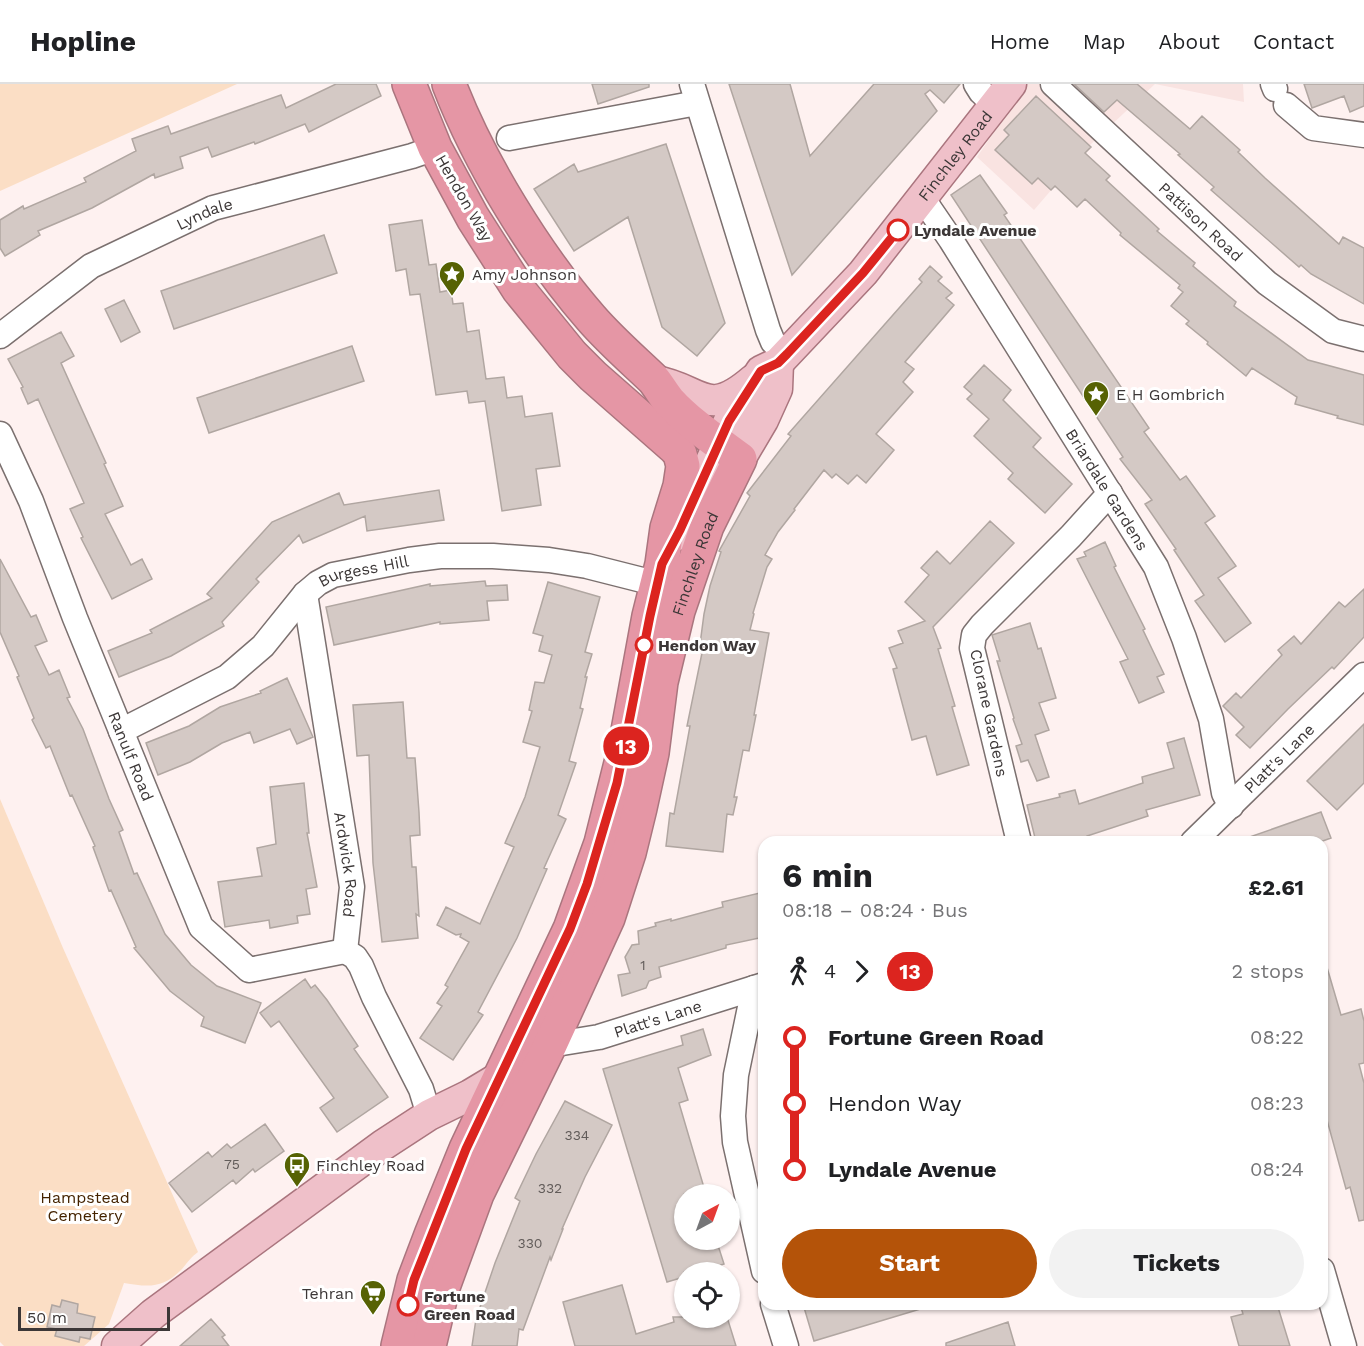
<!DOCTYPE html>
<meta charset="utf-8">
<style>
body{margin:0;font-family:"Work Sans",sans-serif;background:#f2f2f2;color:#202124;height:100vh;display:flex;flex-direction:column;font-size:22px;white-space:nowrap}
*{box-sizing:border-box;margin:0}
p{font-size:20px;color:#757577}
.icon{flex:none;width:33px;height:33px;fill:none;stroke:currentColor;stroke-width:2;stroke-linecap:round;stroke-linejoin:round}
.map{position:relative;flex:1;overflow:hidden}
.details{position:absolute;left:758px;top:752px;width:570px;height:474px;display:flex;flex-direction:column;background:#fff;border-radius:18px;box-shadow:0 2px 4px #0004}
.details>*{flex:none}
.badge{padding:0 12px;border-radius:20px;font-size:21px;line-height:39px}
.needle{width:39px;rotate:41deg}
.controls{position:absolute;left:674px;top:1100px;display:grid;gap:12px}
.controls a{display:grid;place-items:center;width:66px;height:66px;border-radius:50%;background:#fff;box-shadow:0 2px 4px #0004;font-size:30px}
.scale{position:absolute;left:18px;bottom:15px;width:152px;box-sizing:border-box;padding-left:6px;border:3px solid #3c3737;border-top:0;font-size:16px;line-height:21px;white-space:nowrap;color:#3c3737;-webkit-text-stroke:4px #fff;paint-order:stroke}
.map>.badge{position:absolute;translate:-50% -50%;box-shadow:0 0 0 3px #fff}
.legs{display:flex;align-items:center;gap:9px;height:66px;padding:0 24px;font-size:20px}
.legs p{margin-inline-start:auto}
.overview{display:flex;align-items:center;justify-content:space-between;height:102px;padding:0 24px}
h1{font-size:33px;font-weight:700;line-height:45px}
.button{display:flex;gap:12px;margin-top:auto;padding:12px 24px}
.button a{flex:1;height:69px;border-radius:36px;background:#b45309;color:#fff;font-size:24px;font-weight:700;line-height:69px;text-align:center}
.button a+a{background:#f2f2f2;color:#202124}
ul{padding:0 24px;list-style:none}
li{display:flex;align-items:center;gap:21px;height:66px;font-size:22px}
li i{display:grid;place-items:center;width:9px;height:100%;margin:0 8px;background:currentColor}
li i::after{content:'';width:15px;height:15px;margin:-8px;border:4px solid;border-radius:50%;background:#fff}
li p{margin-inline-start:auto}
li:first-child i{background:linear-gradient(#0000 50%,currentColor 0)}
li:last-child i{background:linear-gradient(currentColor 50%,#0000 0)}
header{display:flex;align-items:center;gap:36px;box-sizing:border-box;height:84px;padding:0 30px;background:#fff;border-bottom:2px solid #e0e0e0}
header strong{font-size:28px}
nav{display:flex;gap:33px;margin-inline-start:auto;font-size:21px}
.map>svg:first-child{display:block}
</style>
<header>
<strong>Hopline</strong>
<nav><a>Home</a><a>Map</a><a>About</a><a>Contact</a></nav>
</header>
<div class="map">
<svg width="1364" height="1262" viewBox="0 0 1364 1262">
<rect width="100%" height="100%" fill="#fef1f0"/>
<path fill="#f9e3e1" d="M1027 0H1243L1244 18 1155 0 1091 60 1034 126 977 73Z"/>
<path fill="#fbdec5" d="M0 0H237L0 107Z
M0 715 63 864 198 1168C191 1173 188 1178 182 1185 163 1205 148 1203 124 1199L109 1240 84 1262H4L0 1258Z"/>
<path fill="#d4c9c5" stroke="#b0a6a1" stroke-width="1.5" d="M336 0H376L381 12 309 48 305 40 255 60 254 58 212 73 208 63 180 73 183 84 155 94 154 90 92 124 38 147 40 151 5 172 0 164V136L23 122 24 125 86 98 84 94 136 67 132 55 168 42 171 50 281 11 286 24Z
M592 0H649V3L598 20Z
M729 0H790L810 72 874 0H960L944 19 930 6 925 10 937 27 792 191Z
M1074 0H1137L1190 45 1202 32 1240 66 1238 68 1265 94 1339 160 1343 153 1364 164V220L1311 190 1301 181 1299 183 1211 106 1214 103 1178 71 1180 70 1117 16 1104 28Z
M1304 0H1364V22L1350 28 1344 12 1312 24Z
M1036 12 1091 63 1085 69 1110 92 1106 96 1159 145 1157 147 1195 179 1193 182 1236 218 1234 222 1308 276 1364 291V341L1337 334 1338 332 1295 320 1297 313 1252 284 1246 292 1207 260 1208 258 1186 240 1189 237 1171 222 1183 208 1178 204 1180 201 1120 151 1121 149 1085 115 1077 123 1055 102 1051 106 1038 94 1032 100 995 66 1009 51 1004 46Z
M666 60 725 239 697 272 662 243 628 133 574 167 534 105 574 80 578 88Z
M980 91 1007 129 1004 131 1149 344 1144 348 1180 396 1186 392 1215 432 1205 439 1236 482 1218 494 1251 539 1225 558 1195 517 1204 511 1174 466 1176 465 1145 420 1152 416 1120 375 1123 373 951 111Z
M422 136 429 181 436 180 440 208 451 206 453 220 463 219 467 248 479 246 486 295 504 293 507 314 522 312 525 333 552 329 560 382 536 385 541 421 502 427 485 317 469 319 467 307 436 311 420 210 410 211 406 185 396 187 389 141Z
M324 151 337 189 174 245 161 207Z
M930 182 942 193 938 197 952 209 946 214 954 221 905 278 914 285 903 298 913 308 876 350 894 366 866 399 857 391 848 400 836 390 832 394 824 386 794 425 795 426 778 448 765 471 772 475 767 483 753 529 754 530 750 546 769 549 754 631H756L749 667 743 666 734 713H737L733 731 727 730 723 768 666 762 670 729 674 730 690 642H687L702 569 699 568 704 530 710 502 721 468 719 467 750 412 747 409 791 352 788 350 922 198 919 195Z
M124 216 140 248 121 258 105 225Z
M61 248 74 272 61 279 106 379 104 380 123 422 105 430 131 481 142 475 152 495 112 515 81 454 83 453 70 425 84 419 38 315 28 320 21 304 23 303 8 275Z
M352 262 364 297 209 349 197 314Z
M984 281 1011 306 1003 316 1041 354 1033 363 1072 400 1045 429 1008 395 1013 389 974 352 989 335 967 315 972 310 964 303Z
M439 406 444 436 367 447 365 432 303 459 299 451 256 495 259 498 222 538 224 542 171 572 119 593 108 567 152 549 150 546 212 514 207 510 272 438 339 409 344 421Z
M990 437 1014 459 933 543 941 564 938 565 955 622 952 623 969 681 937 691 926 652 912 656 893 585 897 584 889 564 903 559 898 547 925 537 905 518 929 491 921 484 937 467 950 480Z
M1105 458 1116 482 1114 483 1145 545 1143 546 1164 590 1157 593 1164 608 1139 619 1120 578 1128 575 1077 475 1086 472 1084 468Z
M0 475 31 533 36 531 47 557 35 562 49 591 59 586 70 613 67 614 83 645 109 715 123 746 119 748 134 790 137 789 165 850 191 881 217 902 261 919 245 959 201 942 204 933 170 907 134 864 136 863 111 806 109 807 93 763 95 762 72 711 70 712 50 662 46 664 32 636 34 634 17 593 19 592 0 548Z
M485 497 486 502 507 501 508 516 487 517 489 536 440 540V538L334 561 326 523 430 500V502Z
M548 498 600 513 585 568 592 570 585 593H587L580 624 583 625 569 677 576 679 558 731 566 735 544 784 547 785 517 854 478 928 483 931 453 976 420 954 442 922 437 919 448 903 445 901 469 858 460 853 461 850 456 851 437 841 446 823 480 840 514 763 505 759 525 713 540 663 523 658 532 627 529 626 535 598 544 599 552 571 539 567 543 552 533 549Z
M1364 505V553L1334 585 1332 583 1288 625 1250 664 1236 651 1244 643 1223 622 1236 609 1241 614 1282 571 1278 566 1294 552 1301 560 1339 518 1345 523Z
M1030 539 1038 565 1041 564 1056 614 1039 619 1049 646 1035 651 1049 693 1037 697 1028 676 1021 678 1016 662 1022 660 1013 635 1014 634 997 577H1000L992 551Z
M287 594 313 653 297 660 290 645 254 659 250 648 222 659 190 678 158 691 146 659 189 642 220 623 261 609 260 607Z
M403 618 407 674H415L419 728 420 751 410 752 412 783H416L419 832 416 830 418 854 382 858 373 779 369 671 357 672 353 621Z
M1364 640V699L1337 726 1307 697Z
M1184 654 1200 711 1146 726 1148 732 1087 752 1088 758H1036L1027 721 1060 713 1059 710 1075 706 1079 720 1143 699 1142 693 1174 684 1167 659Z
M304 699 309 749H307L317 803 306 805 310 830 297 832 298 839 270 844 269 836 225 843 218 798 262 792 257 764 276 760 270 703Z
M1321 728 1331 754 1320 758H1245L1244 755Z
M764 808V853L726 861V864L659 883 661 893 649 897 646 904 622 912 618 891 630 889 625 873 632 861 639 860 638 847 656 842 655 839 671 835V837L723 823 722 818Z
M1326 880 1341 931 1361 925 1364 937V979L1359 980 1364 999V1136L1359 1137 1350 1103 1346 1105 1322 1018V881Z
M305 895 311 904 315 901 327 916 358 962 354 965 388 1013 337 1048 320 1024 334 1014 279 937 271 943 260 929Z
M703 945 711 971 678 984 688 1016 679 1019 705 1107 694 1110H684V1155H716L724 1180 699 1188H684V1193L667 1198 603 985 683 961 681 952Z
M565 1017 612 1041 585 1093 562 1145H563L551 1176 550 1173 523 1246 519 1245 517 1262H472L476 1235 495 1179 520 1117 515 1114 536 1070Z
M265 1040 284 1067 255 1088 253 1085 236 1100 233 1096 192 1128 169 1099 208 1068 212 1073 227 1060 231 1064Z
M622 1201 636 1250 674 1238 673 1233H727L736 1262H575L563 1218Z
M62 1216 78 1220 77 1229 95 1233 90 1255 80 1253 79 1258 55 1252 57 1245 47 1243 52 1221 60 1223Z
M803 1220H926L927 1223 814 1257Z
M1240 1220H1277L1290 1262H1239L1231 1233 1243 1230Z
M211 1235 225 1251 222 1253 229 1262H180Z
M1008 1238 1015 1262H946V1259Z"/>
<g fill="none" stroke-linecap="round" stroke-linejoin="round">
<g stroke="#7b706f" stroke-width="27">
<g id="minor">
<path d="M692 0 768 246 773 258 787 270"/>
<path d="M976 0 981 8 996 22"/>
<path id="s1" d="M1053 0 1267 199 1333 247 1364 255"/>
<path d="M1273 0 1275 5"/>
<path d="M1286 21 1313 44 1364 51"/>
<path d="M509 54 697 19"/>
<path id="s2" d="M923 115 951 156 1156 483 1184 554 1211 635 1224 709 1231 722"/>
<path id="s3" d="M0 252 91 182 213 124 412 72 435 64"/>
<path id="s4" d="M0 350 31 417 75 534 201 843 249 886 345 867"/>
<path id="s5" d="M305 510 352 803 345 867"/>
<path id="s6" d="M121 647 227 593 263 562 305 510 318 499 333 491 409 476 440 472H493L549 476 587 482 658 500"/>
<path d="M1019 758 972 564 974 551 982 541 1071 452 1110 409"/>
<path id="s7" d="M1193 758 1364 591"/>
<path d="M345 867 355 873 361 882 374 913 421 1005 429 1031"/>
<path d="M754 904 736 991 733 1032 735 1058 764 1187"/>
<path id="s8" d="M550 961 599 953 764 901"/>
<path d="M1322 1186 1344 1262"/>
<path d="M773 1220 786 1262"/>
</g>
</g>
<g stroke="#aa757e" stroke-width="33">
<g id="major">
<path d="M655 297C701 304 705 337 753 296"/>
<path d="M740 375 763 336 777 305 778 279"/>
<path id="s9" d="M678 451 729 337 761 287 778 279 863 189 1011 0"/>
<path d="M117 1262 153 1230 383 1061 429 1031 470 1011 510 987"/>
</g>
</g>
<g stroke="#aa757e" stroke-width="36">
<g id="highway">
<path d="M398 1262 414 1196 431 1151 466 1065 570 845 601 759 625 663 649 532 662 480 667 444 680 402 683 382 680 370 675 364 593 292 572 271 519 206 473 134 435 64 409 0"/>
<path id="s10" d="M429 1262 443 1203 477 1110 550 961 608 834 629 769 640 724 652 669 661 598 678 527 707 442 740 375C716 357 689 339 669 317 663 310 659 302 653 295 632 275 610 256 591 234 536 171 479 78 449 0"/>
</g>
</g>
<use href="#minor" stroke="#fff" stroke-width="24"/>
<use href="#major" stroke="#efc0c9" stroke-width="30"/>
<use href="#highway" stroke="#e596a5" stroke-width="33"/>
</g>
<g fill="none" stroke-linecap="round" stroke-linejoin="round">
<g stroke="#fff" stroke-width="14">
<path id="line-1" d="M408 1221 414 1196 466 1065 570 845 587 800 617 699 650 532 662 480 680 446 729 337 761 287 778 279 787 270 863 189 898 146"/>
</g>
<use href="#line-1" stroke="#dc241f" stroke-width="9"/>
</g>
<defs>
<g id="sight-pin" transform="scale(1.35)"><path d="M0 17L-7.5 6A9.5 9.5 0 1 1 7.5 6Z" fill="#566203" stroke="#fff"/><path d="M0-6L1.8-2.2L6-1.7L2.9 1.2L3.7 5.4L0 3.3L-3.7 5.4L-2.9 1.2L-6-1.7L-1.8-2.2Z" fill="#fff"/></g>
<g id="bus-pin" transform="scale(1.35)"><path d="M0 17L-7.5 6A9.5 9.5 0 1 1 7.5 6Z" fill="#566203" stroke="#fff"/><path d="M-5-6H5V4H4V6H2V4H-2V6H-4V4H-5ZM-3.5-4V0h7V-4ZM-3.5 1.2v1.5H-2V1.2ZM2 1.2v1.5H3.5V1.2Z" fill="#fff"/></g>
<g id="supermarket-pin" transform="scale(1.35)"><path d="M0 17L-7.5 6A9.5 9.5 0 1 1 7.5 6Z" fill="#566203" stroke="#fff"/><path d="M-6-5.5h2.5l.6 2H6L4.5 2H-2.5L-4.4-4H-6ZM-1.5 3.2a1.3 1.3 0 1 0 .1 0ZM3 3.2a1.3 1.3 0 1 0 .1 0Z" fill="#fff"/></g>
</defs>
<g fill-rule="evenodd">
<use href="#sight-pin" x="452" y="190"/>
<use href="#sight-pin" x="1096" y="310"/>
<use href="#bus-pin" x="297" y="1081"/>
<use href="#supermarket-pin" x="373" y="1209"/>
</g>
<g fill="#fff" stroke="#dc241f" stroke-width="3">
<circle cx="898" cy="146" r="10"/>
<circle cx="644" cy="561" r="8"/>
<circle cx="408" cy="1221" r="10"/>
</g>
<g text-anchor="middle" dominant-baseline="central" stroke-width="6" stroke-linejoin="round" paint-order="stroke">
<g font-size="14" fill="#625c5a">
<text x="643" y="881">1</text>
<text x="577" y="1051">334</text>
<text x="232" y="1080">75</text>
<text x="550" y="1104">332</text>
<text x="530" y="1159">330</text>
</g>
<g font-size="16" fill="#3c3737" stroke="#fff">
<text stroke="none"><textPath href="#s9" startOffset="476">Finchley Road</textPath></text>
<text transform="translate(464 114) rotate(60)">Hendon Way</text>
<text stroke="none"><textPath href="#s3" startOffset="240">Lyndale</textPath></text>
<text stroke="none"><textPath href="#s1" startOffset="202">Pattison Road</textPath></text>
<text stroke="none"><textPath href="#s2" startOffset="344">Briardale Gardens</textPath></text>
<text stroke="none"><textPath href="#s10" startOffset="831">Finchley Road</textPath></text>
<text stroke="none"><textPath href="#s6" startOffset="298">Burgess Hill</textPath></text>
<text transform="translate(989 629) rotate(78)">Clorane Gardens</text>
<text stroke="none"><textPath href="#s4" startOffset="348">Ranulf Road</textPath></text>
<text stroke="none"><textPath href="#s7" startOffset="120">Platt's Lane</textPath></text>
<text stroke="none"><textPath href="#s5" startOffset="274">Ardwick Road</textPath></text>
<text stroke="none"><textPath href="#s8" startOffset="111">Platt's Lane</textPath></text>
</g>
<g font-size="16" font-weight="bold" fill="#3c3737" stroke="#fff" text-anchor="start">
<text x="914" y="146">Lyndale Avenue</text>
<text x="658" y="561">Hendon Way</text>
<text x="424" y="1212">Fortune<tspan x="424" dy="18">Green Road</tspan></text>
</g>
<g font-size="16" fill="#3c3737" stroke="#fff" text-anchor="start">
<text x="472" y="190">Amy Johnson</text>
<text x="1116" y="310">E H Gombrich</text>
<text x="316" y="1081">Finchley Road</text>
<text x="354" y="1209" text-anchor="end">Tehran</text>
</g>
<g font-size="16" fill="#442300" stroke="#fff">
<text x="85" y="1113">Hampstead<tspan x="85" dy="18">Cemetery</tspan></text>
</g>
</g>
</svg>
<div class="controls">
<a><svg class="needle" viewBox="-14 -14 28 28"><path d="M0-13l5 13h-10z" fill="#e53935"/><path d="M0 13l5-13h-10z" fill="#757577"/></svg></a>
<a><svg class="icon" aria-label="locate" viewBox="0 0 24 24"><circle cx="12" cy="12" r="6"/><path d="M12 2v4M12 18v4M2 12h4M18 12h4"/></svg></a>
</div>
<div class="scale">50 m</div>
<b class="badge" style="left:626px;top:662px;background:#dc241f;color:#fff">13</b>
<section class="details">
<div class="overview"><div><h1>6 min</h1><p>08:18 – 08:24 · Bus</p></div><b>£2.61</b></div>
<div class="legs"><svg class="icon" aria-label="walk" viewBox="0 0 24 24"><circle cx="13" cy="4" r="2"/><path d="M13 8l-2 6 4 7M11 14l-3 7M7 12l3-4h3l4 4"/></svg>4<svg class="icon" aria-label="forward" viewBox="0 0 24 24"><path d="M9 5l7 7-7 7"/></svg><b class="badge" style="background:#dc241f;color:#fff">13</b><p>2 stops</p></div>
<ul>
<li><i style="color:#dc241f"></i><b>Fortune Green Road</b><p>08:22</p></li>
<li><i style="color:#dc241f"></i><span>Hendon Way</span><p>08:23</p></li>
<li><i style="color:#dc241f"></i><b>Lyndale Avenue</b><p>08:24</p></li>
</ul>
<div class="button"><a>Start</a><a>Tickets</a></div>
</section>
</div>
